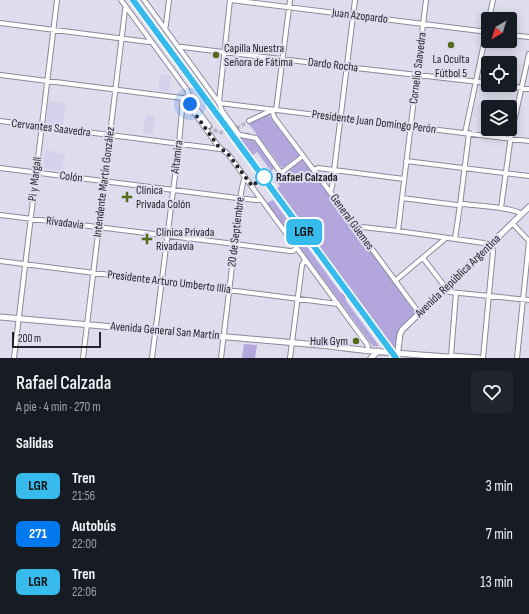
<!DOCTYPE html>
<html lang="es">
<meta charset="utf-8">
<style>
body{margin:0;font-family:"Sofia Sans Condensed",sans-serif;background:#20242c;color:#f1f3f6;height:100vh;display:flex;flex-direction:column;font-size:15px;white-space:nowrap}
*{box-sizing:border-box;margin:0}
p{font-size:13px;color:#9ea1a6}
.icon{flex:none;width:22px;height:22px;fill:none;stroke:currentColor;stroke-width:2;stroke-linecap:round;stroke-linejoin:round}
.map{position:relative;height:358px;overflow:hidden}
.sheet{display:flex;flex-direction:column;background:#171b24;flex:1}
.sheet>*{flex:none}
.badge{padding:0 8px;border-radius:6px;font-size:14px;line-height:26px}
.needle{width:26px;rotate:219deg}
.buttons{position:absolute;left:481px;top:12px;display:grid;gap:8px}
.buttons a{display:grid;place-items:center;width:36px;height:36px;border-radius:4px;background:#171b24;box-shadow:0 2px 10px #0003;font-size:20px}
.scale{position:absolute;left:12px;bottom:10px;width:89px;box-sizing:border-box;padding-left:4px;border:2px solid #25242a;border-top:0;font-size:11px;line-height:14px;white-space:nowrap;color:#25242a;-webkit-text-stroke:3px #dfdcee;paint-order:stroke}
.you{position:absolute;width:20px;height:20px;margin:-10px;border:3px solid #fff;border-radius:50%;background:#1a73e8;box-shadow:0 0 0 6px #1a73e833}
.map>.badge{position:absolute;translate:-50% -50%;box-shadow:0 0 0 2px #fff}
h2{padding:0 16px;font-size:15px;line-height:36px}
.round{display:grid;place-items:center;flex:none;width:42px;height:42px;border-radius:4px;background:#20242c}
.headline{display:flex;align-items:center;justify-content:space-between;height:68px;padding:0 16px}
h1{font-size:19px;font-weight:600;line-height:30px}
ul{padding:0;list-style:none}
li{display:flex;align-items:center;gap:12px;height:48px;padding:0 16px}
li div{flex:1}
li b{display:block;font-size:15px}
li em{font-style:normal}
li .badge{min-width:44px;font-weight:700;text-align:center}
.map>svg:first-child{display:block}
</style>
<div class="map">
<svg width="529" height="358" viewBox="0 0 529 358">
<rect width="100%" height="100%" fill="#dfdcee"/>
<path fill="#d6d1ea" d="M161 74 171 76 168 92 158 91Z
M48 101 66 103 63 125 46 124Z
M146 115 155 116 153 135 143 133Z
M45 150 65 154 62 171 43 168Z"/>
<path fill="#b2a6dc" d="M267 113 300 155 282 168 249 124Z
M248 132 275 168 271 171 257 152 252 156 239 139Z
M303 158 416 312 399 332 396 347 395 348H391L390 346 338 273 276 189 280 186 275 179Z
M273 200 340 292 345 295 346 301 379 346H373L267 203Z
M244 344 257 345 255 358H242Z"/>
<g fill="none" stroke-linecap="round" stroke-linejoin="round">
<path stroke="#bab7c7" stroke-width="4" stroke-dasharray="4 2" stroke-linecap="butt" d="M209 126C223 140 236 128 249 121"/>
<g stroke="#8c899a" stroke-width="6">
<path id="minor" d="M121 0 187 90 189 96 191 108 218 146 228 154 367 344 368 347
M144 0 219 103 222 111 233 126
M231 0 488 32
M489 19 493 0
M0 23 149 42 151 41
M165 29 166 25 169 0
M510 35 529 37
M178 47H182L347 67 488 83
M0 75 190 99
M501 85 529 89
M190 100 209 126
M219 102 230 0
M219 103 529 141
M272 110 274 117 330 192 419 313
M276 110 290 0
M0 121 220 149
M249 121 272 110
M237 132 240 135 256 138 281 173 303 156
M465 133 488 24
M406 161 529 176
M0 168 237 198 257 200 261 199
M314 170 318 168 404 179
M330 192 332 187 355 0
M402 198 457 205 464 204C477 206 512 207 522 214
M501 208 511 135 529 54
M0 215 235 244 290 251H293L296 248
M512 223 529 241 517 358
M357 228 362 227 398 231 484 243 490 246
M398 231 426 0
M455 239 460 205 469 133
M423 258 449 292 529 300
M0 261 338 304
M395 281 446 238
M451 356 456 293
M14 358 57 0
M83 358 125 10 126 7
M152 358 179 144 183 98
M221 358 241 193 243 183 245 177
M290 358 302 265 305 260
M483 358 493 252 492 243"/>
</g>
<g stroke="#8c899a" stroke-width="7">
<path id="major" d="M0 317 330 346C369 352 409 354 448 357L451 356 479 358
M398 350 400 334 402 330 529 207
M371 358 378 351"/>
</g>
<use href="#minor" stroke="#fff" stroke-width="4"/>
<use href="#major" stroke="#fff" stroke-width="5"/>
<path stroke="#84828e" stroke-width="1" stroke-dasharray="7 7" stroke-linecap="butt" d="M133 0 396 358"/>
<g stroke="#8c899a" stroke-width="6" stroke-linecap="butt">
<path id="minor-bridge" d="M233 126 237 132"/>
</g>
<use href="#minor-bridge" stroke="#fff" stroke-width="4"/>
</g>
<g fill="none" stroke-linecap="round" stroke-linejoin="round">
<g stroke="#fff" stroke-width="9">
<path id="line" d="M133 0 396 358"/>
</g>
<use href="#line" stroke="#37bbed" stroke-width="6"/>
<path stroke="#25242a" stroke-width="4" stroke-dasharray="0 7.2" d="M190 104 191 108 218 146 228 154 252 186 264 177"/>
</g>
<g fill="#546c1d" stroke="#dfdcee" stroke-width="1.5">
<circle cx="451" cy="45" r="4"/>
<circle cx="216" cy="55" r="4"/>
<path d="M125 191h4v4h4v4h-4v4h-4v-4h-4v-4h4z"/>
<path d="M145 233h4v4h4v4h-4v4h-4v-4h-4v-4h4z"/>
<circle cx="356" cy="341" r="4"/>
</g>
<circle fill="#fff" stroke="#37bbed" stroke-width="2" cx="264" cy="177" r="8"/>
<g text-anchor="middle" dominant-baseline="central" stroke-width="4" stroke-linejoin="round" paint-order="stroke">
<g font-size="12" fill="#25242a" stroke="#dfdcee">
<text transform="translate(360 16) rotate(7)">Juan Azopardo</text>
<text transform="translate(333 65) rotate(7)">Dardo Rocha</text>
<text transform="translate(418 68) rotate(-83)">Cornelio Saavedra</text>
<text transform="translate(374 122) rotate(7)">Presidente Juan Domingo Perón</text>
<text transform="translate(51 128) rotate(7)">Cervantes Saavedra</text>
<text transform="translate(177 157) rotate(-83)">Altamira</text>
<text transform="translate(71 177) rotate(7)">Colón</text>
<text transform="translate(35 179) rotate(-83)">Pi y Margall</text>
<text transform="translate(104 182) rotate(-83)">Intendente Martín González</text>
<text transform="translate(352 222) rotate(54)">General Güemes</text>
<text transform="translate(65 223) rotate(7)">Rivadavia</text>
<text transform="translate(236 232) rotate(-83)">20 de Septiembre</text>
<text transform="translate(458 276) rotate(-44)">Avenida República Argentina</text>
<text transform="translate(169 282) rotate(7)">Presidente Arturo Umberto Illia</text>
<text transform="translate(165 331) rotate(5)">Avenida General San Martín</text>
</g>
<g font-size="12" fill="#25242a" stroke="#dfdcee" text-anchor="start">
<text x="224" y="48">Capilla Nuestra<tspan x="224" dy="14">Señora de Fátima</tspan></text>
<text x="451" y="59" text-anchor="middle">La Oculta<tspan x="451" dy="14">Fútbol 5</tspan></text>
<text x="136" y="190">Clínica<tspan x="136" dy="14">Privada Colón</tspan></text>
<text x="156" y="232">Clínica Privada<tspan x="156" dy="14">Rivadavia</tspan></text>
<text x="348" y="341" text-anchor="end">Hulk Gym</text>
</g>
<g font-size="12" font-weight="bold" fill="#25242a" stroke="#dfdcee" text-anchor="start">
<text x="276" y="177">Rafael Calzada</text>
</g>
</g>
</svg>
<div class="buttons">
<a><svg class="needle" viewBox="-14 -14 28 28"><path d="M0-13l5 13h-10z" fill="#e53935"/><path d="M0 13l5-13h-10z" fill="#9ea1a6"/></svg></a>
<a><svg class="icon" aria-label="locate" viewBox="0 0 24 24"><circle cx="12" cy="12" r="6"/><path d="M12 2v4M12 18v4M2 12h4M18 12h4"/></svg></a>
<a><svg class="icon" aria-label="layers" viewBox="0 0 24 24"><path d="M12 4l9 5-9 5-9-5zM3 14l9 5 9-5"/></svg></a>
</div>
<div class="scale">200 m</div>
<div class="you" style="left:190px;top:104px"></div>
<b class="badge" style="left:304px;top:232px;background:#37bbed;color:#111">LGR</b>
</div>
<section class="sheet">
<div class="headline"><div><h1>Rafael Calzada</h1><p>A pie · 4 min · 270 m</p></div><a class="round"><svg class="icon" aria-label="heart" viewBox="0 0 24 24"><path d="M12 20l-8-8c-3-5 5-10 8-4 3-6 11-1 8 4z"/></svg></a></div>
<h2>Salidas</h2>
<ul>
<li><span class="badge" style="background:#37bbed;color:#111">LGR</span><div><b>Tren</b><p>21:56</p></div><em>3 min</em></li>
<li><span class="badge" style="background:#0079ef;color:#fff">271</span><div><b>Autobús</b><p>22:00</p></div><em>7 min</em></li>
<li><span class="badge" style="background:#37bbed;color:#111">LGR</span><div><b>Tren</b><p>22:06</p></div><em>13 min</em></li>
</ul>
</section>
